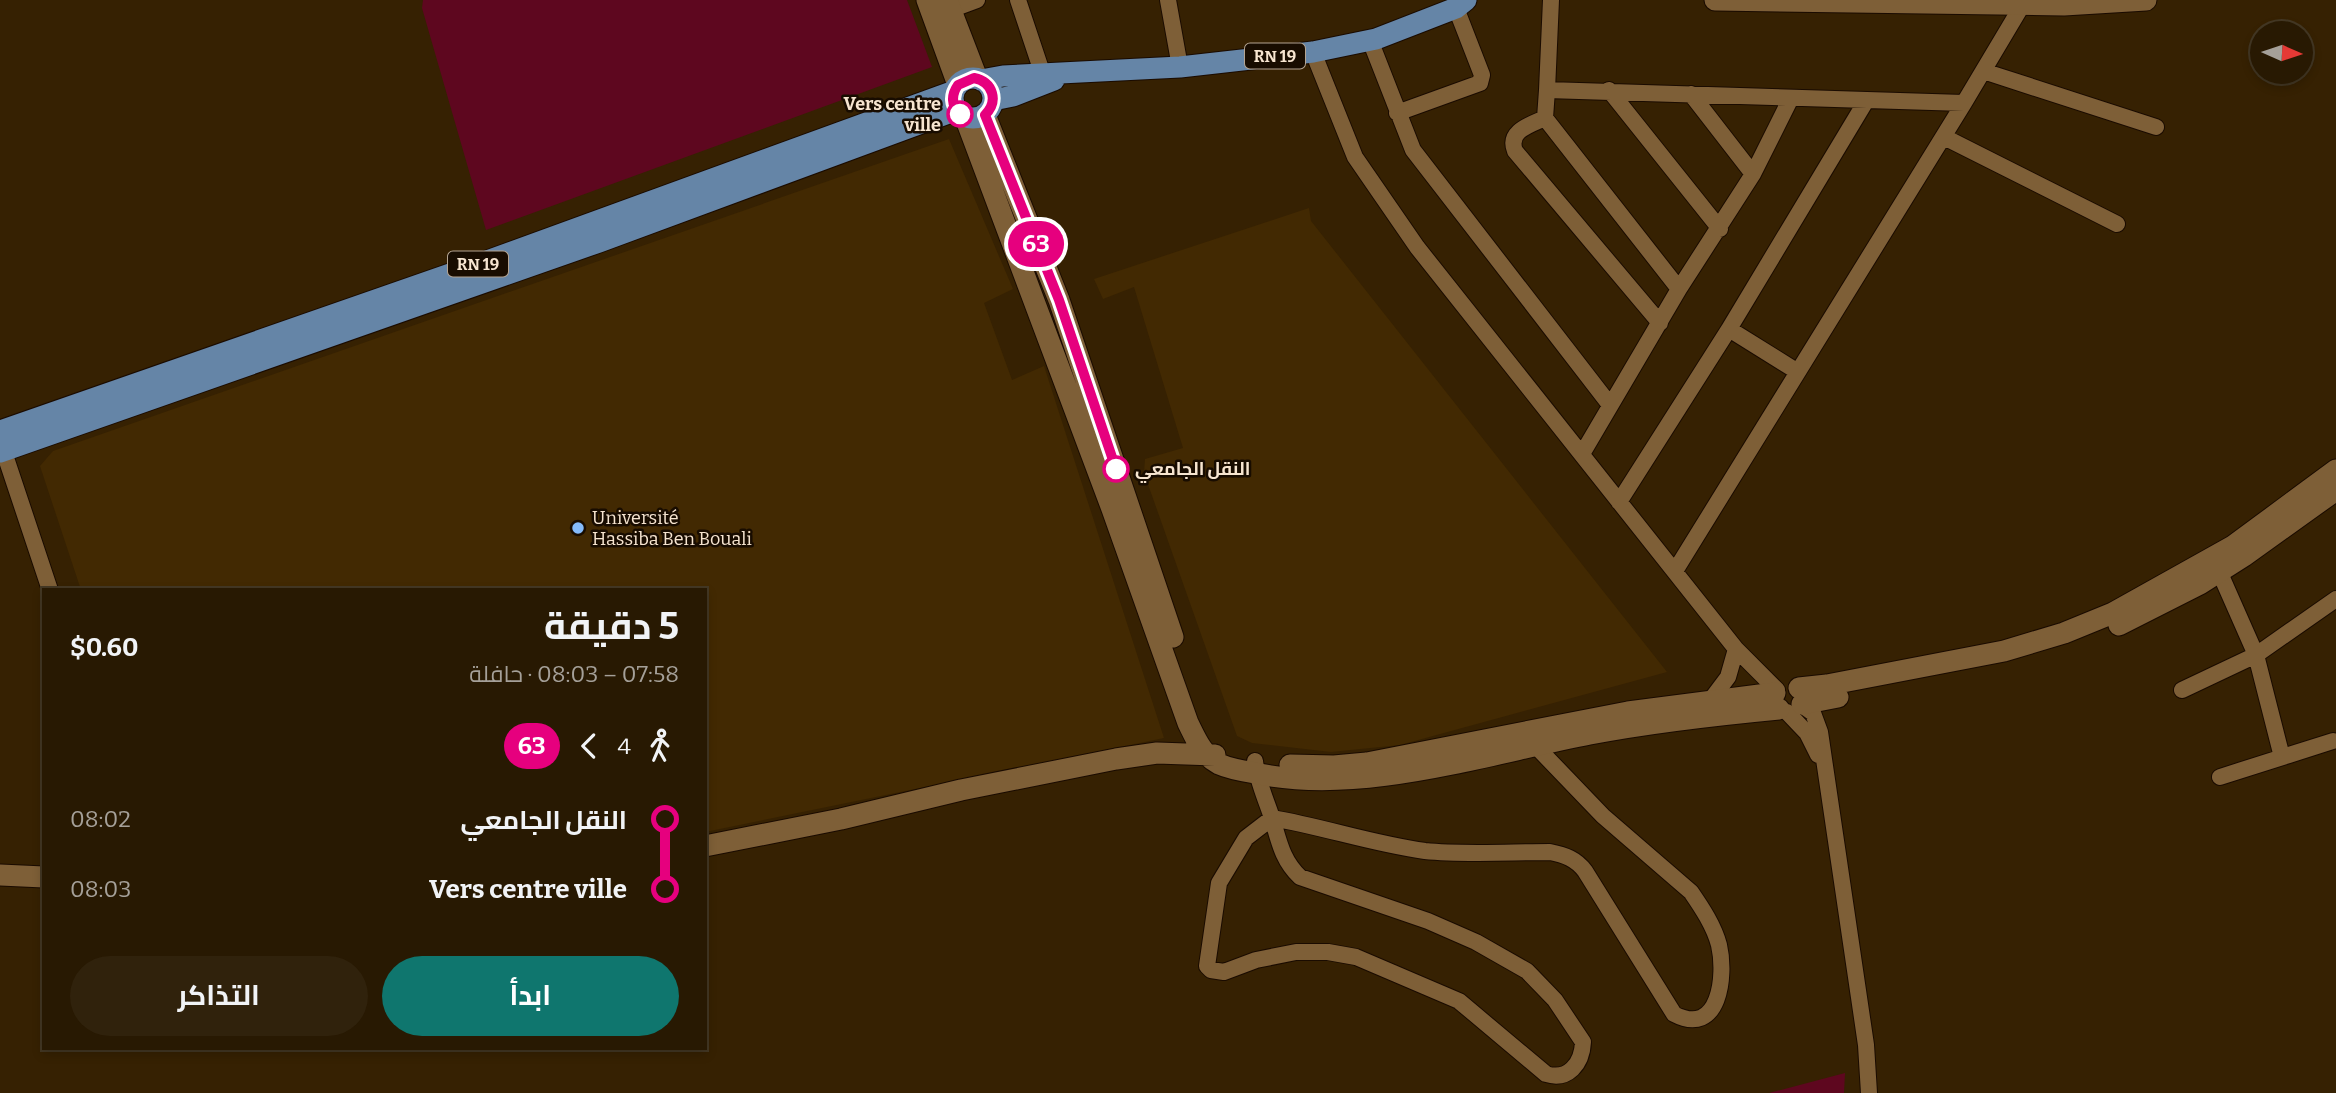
<!DOCTYPE html>
<html lang="ar">
<meta charset="utf-8">
<style>
body{margin:0;font-family:Bitter,Cairo,serif;background:#30220c;color:#f1f3f6;direction:rtl;height:100vh;display:flex;flex-direction:column;font-size:26px;white-space:nowrap}
*{box-sizing:border-box;margin:0}
p{font-size:23px;color:#a5a099}
.icon{flex:none;width:38px;height:38px;fill:none;stroke:currentColor;stroke-width:2;stroke-linecap:round;stroke-linejoin:round}
.map{position:relative;flex:1;overflow:hidden;direction:ltr}
.sheet{position:absolute;left:42px;top:588px;width:665px;height:462px;display:flex;flex-direction:column;background:#281902;border-radius:0px;box-shadow:0 4px 10px #0003,0 0 0 2px #443824;direction:rtl}
.sheet>*{flex:none}
.badge{padding:0 14px;border-radius:23px;font-size:24px;line-height:46px}
.needle{width:46px;rotate:93deg}
.tools{position:absolute;left:2250px;top:21px;display:grid;gap:14px}
.tools a{display:grid;place-items:center;width:63px;height:63px;border-radius:50%;background:#281902;box-shadow:0 4px 10px #0003,0 0 0 2px #443824;font-size:35px}
.map>.badge{position:absolute;translate:-50% -50%;box-shadow:0 0 0 4px #fff}
.legs{display:flex;align-items:center;gap:10px;height:77px;padding:0 28px;font-size:23px}
.legs p{margin-inline-start:auto}
.summary{display:flex;align-items:center;justify-content:space-between;height:119px;padding:0 28px}
h1{font-size:38px;font-weight:700;line-height:52px}
.cta{display:flex;gap:14px;margin-top:auto;padding:14px 28px}
.cta a{flex:1;height:80px;border-radius:42px;background:#0f766e;color:#fff;font-size:28px;font-weight:700;line-height:80px;text-align:center}
.cta a+a{background:#30220c;color:#f1f3f6}
ul{padding:0 28px;list-style:none}
li{display:flex;align-items:center;gap:24px;height:70px;font-size:26px}
li i{display:grid;place-items:center;width:10px;height:100%;margin:0 9px;background:currentColor}
li i::after{content:'';width:18px;height:18px;margin:-9px;border:5px solid;border-radius:50%;background:#281902}
li p{margin-inline-start:auto}
li:first-child i{background:linear-gradient(#0000 50%,currentColor 0)}
li:last-child i{background:linear-gradient(currentColor 50%,#0000 0)}
.map>svg:first-child{display:block}
</style>
<div class="map">
<svg width="2336" height="1093" viewBox="0 0 2336 1093">
<rect width="100%" height="100%" fill="#362102"/>
<path fill="#422902" d="M949 139 1013 289 984 303 1012 380 1044 366 1164 738 705 832V590H81L40 466 53 451Z
M1309 208 1311 221 1667 672 1400 745 1331 752 1252 743 1237 736 1144 473 1145 459 1183 448 1134 287 1103 299 1094 279Z"/>
<path fill="#5e071f" d="M423 0H907L932 67 486 230 422 8Z
M1845 1073 1844 1093H1769Z"/>
<g fill="none" stroke-linecap="round" stroke-linejoin="round">
<g stroke="#1a0b00" stroke-width="18">
<path id="minor" d="M1018 0 1043 75
M1168 0 1180 67
M1551 0 1547 90 1964 103
M942 13 977 0
M1370 40 1413 150 1610 405
M1313 52 1355 157 1417 247 1736 649 1777 690
M1983 71 2156 127
M1547 90 1545 118C1530 125 1507 131 1515 151L1660 323
M1609 90 1720 229
M1691 94 1753 174
M1397 113 1480 83 1482 75 1456 8
M1545 118 1679 289
M1944 137 2117 224
M1729 329 1798 372
M1 443 50 590
M1582 454 1679 289 1753 174 1791 98
M1619 502 1729 329 1866 101
M1675 571 1964 103 2023 4
M2219 571 2256 655 2282 757
M2182 690 2256 655 2336 599
M1710 701 1728 677 1736 649
M1802 705 1813 713 1820 732 1866 1045 1869 1093
M1787 712 1807 733 1818 755
M1255 761C1257 781 1266 799 1272 818 1279 841 1282 860 1300 877L1428 921 1476 942 1527 971 1555 1000 1583 1042C1582 1064 1568 1081 1546 1074L1459 1001 1356 957 1328 952H1296L1256 960 1224 972 1211 970 1207 966 1219 883 1246 838 1272 818C1324 827 1373 844 1425 851 1463 855 1511 852 1550 852 1565 855 1576 859 1585 871L1674 1014C1720 1038 1726 975 1719 945 1714 926 1702 908 1691 892L1603 816 1529 739
M2220 777 2333 741"/>
</g>
<g stroke="#1a0b00" stroke-width="23">
<path id="secondary" d="M927 0 958 85
M947 0 977 78
M1715 0 2064 5 2146 0
M985 115 1059 300 1173 637
M965 117 1112 509 1188 723C1196 739 1202 755 1219 764 1230 769 1243 771 1255 773 1360 796 1486 754 1590 734 1652 722 1716 715 1779 709
M2119 625 2200 584 2244 556 2336 490
M1799 688 1827 685 2004 651 2064 633 2113 613 2233 546 2336 470
M1802 704 1838 697
M1290 765 1334 766 1367 763 1628 712 1775 693
M705 846 841 819 961 790 1116 759 1157 753 1215 755
M0 875 44 877"/>
</g>
<g stroke="#1a0b00" stroke-width="23">
<path id="primary" d="M953 98a20 20 0 1 1 40 0a20 20 0 1 1-40 0Z
M981 80 1003 76 1180 67 1313 52 1376 39 1456 8 1466 0
M993 100 1013 96 1054 80
M0 431 479 264 954 91
M0 452 599 242 957 110"/>
</g>
<use href="#minor" stroke="#7e5f37" stroke-width="16"/>
<use href="#secondary" stroke="#7e5f37" stroke-width="21"/>
<use href="#primary" stroke="#6585a7" stroke-width="21"/>
</g>
<g fill="none" stroke-linecap="round" stroke-linejoin="round">
<g stroke="#fff" stroke-width="16">
<path id="line-1" d="M960 114C951 105 951 95 958 85L974 78C993 82 999 101 985 115L1059 300 1116 469"/>
</g>
<use href="#line-1" stroke="#e6007e" stroke-width="10"/>
</g>
<g fill="#fff" stroke="#e6007e" stroke-width="3.5">
<circle cx="960" cy="114" r="12"/>
<circle cx="1116" cy="469" r="12"/>
</g>
<circle fill="#85bbfb" stroke="#180c00" stroke-width="2.5" cx="578" cy="528" r="7"/>
<g text-anchor="middle" dominant-baseline="central" stroke-width="5" stroke-linejoin="round" paint-order="stroke">
<g fill="#180c00" stroke="#b4a492" stroke-width="2">
<rect x="1245" y="43.5" width="60" height="25" rx="5"/>
<rect x="448" y="251.5" width="60" height="25" rx="5"/>
</g>
<g font-size="16" font-weight="bold" fill="#f7e5d0">
<text x="1275" y="56">RN 19</text>
<text x="478" y="264">RN 19</text>
</g>
<g font-size="18" font-weight="bold" fill="#f7e5d0" stroke="#180c00" text-anchor="end">
<text x="941" y="104">Vers centre<tspan x="941" dy="21">ville</tspan></text>
<text x="1135" y="469" text-anchor="start">النقل الجامعي</text>
</g>
<g font-size="18" fill="#f7e5d0" stroke="#180c00" text-anchor="start">
<text x="592" y="518">Université<tspan x="592" dy="21">Hassiba Ben Bouali</tspan></text>
</g>
</g>
</svg>
<div class="tools">
<a><svg class="needle" viewBox="-14 -14 28 28"><path d="M0-13l5 13h-10z" fill="#e53935"/><path d="M0 13l5-13h-10z" fill="#a5a099"/></svg></a>
</div>
<b class="badge" style="left:1036px;top:244px;background:#e6007e;color:#fff">63</b>
<section class="sheet">
<div class="summary"><div><h1>5 دقيقة</h1><p>07:58 – 08:03 · حافلة</p></div><b>$0.60</b></div>
<div class="legs"><svg class="icon" aria-label="walk" viewBox="0 0 24 24"><circle cx="13" cy="4" r="2"/><path d="M13 8l-2 6 4 7M11 14l-3 7M7 12l3-4h3l4 4"/></svg>4<svg class="icon" aria-label="back" viewBox="0 0 24 24"><path d="M15 5l-7 7 7 7"/></svg><b class="badge" style="background:#e6007e;color:#fff">63</b></div>
<ul>
<li><i style="color:#e6007e"></i><b>النقل الجامعي</b><p>08:02</p></li>
<li><i style="color:#e6007e"></i><b>Vers centre ville</b><p>08:03</p></li>
</ul>
<div class="cta"><a>ابدأ</a><a>التذاكر</a></div>
</section>
</div>
